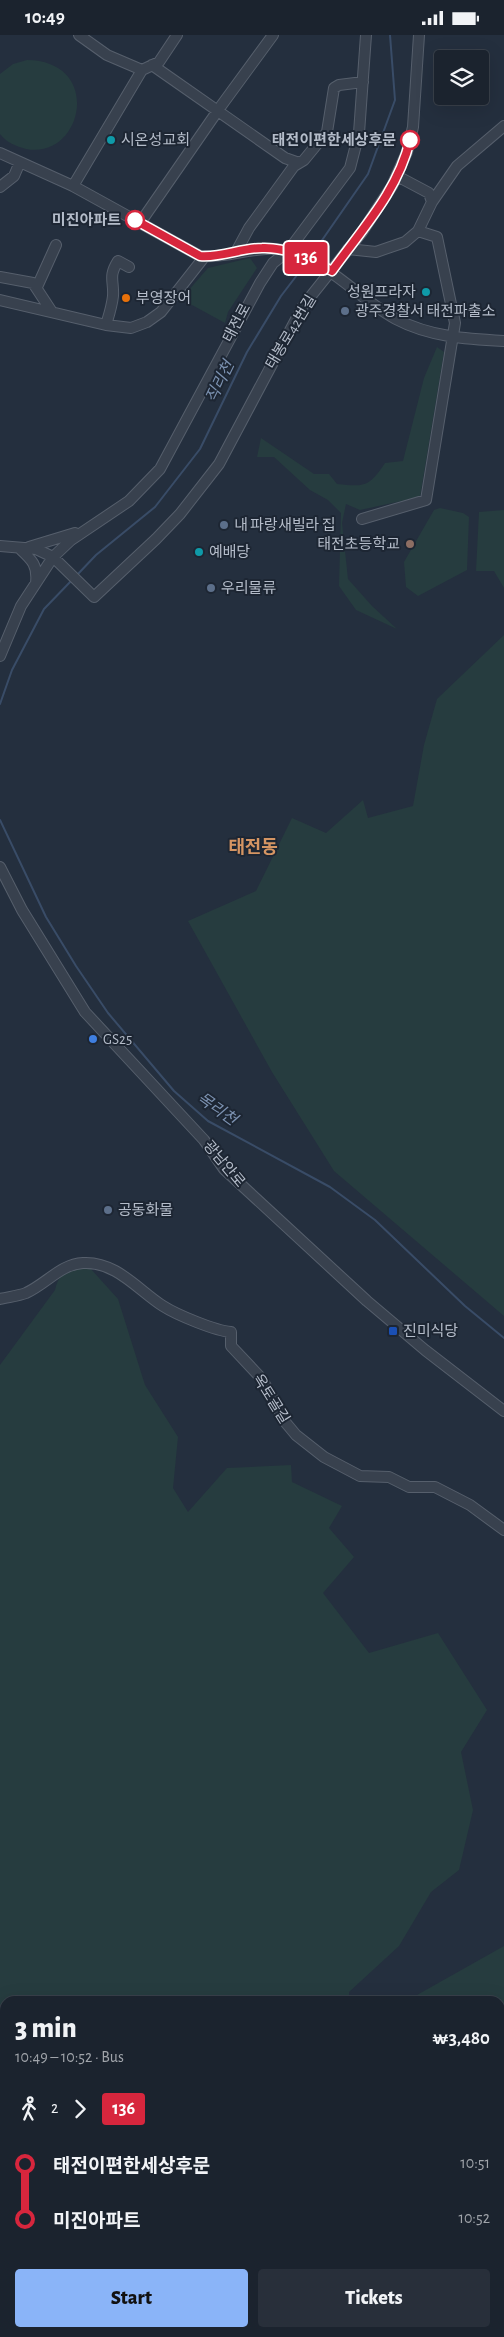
<!DOCTYPE html>
<meta charset="utf-8">
<style>
body{margin:0;font-family:"Alegreya Sans","Noto Sans KR",sans-serif;background:#282f3a;color:#f1f3f6;height:100vh;display:flex;flex-direction:column;font-size:19px;white-space:nowrap}
*{box-sizing:border-box;margin:0}
p{font-size:16px;color:#a0a4aa}
.icon{flex:none;width:28px;height:28px;fill:none;stroke:currentColor;stroke-width:2;stroke-linecap:round;stroke-linejoin:round}
.map{position:relative;flex:1;overflow:hidden}
.panel{position:absolute;left:0px;top:1961px;width:505px;height:341px;display:flex;flex-direction:column;background:#1b232e;border-radius:15px 15px 0 0;box-shadow:0 5px 20px #0002,0 0 0 1px #39404a}
.panel>*{flex:none}
.badge{padding:0 10px;border-radius:4px;font-size:18px;line-height:32px}
.fabs{position:absolute;left:434px;top:15px;display:grid;gap:10px}
.fabs a{display:grid;place-items:center;width:55px;height:55px;border-radius:5px;background:#1b232e;box-shadow:0 5px 20px #0002,0 0 0 1px #39404a;font-size:25px}
.map>.badge{position:absolute;translate:-50% -50%;box-shadow:0 0 0 2px #fff}
.legs{display:flex;align-items:center;gap:8px;height:55px;padding:0 15px;font-size:16px}
.legs p{margin-inline-start:auto}
.head{display:flex;align-items:center;justify-content:space-between;height:85px;padding:0 15px}
h1{font-size:28px;font-weight:800;line-height:38px}
.cta{display:flex;gap:10px;margin-top:auto;padding:10px 15px}
.cta a{flex:1;height:58px;border-radius:5px;background:#8ab4f8;color:#111;font-size:20px;font-weight:800;line-height:58px;text-align:center}
.cta a+a{background:#282f3a;color:#f1f3f6}
ul{padding:0 15px;list-style:none}
li{display:flex;align-items:center;gap:18px;height:55px;font-size:19px}
li i{display:grid;place-items:center;width:8px;height:100%;margin:0 6px;background:currentColor}
li i::after{content:'';width:12px;height:12px;margin:-6px;border:4px solid;border-radius:50%;background:#1b232e}
li p{margin-inline-start:auto}
li:first-child i{background:linear-gradient(#0000 50%,currentColor 0)}
li:last-child i{background:linear-gradient(currentColor 50%,#0000 0)}
.status{display:flex;justify-content:space-between;align-items:center;height:35px;padding:0 25px;background:#1b232e;direction:ltr}
.status svg{height:14px;fill:currentColor}
.map>svg:first-child{display:block}
</style>
<div class="status"><b>10:49</b><svg viewBox="0 0 49 12"><path d="M0 12V9h3v3zM5 12V6h3v6zM10 12V3h3v9zM15 12V0h3v12zM26 1h20v11H26zM47 4h2v5h-2z"/></svg></div>
<div class="map">
<svg width="504" height="2302" viewBox="0 0 504 2302">
<rect width="100%" height="100%" fill="#242f3e"/>
<path fill="#263c3f" d="M27 25C104 26 83 125 26 114 16 111 7 108 0 99V39L13 29Z
M250 223 257 233 228 277 225 288 181 264 208 233Z
M437 312 444 317 420 462 360 475 346 469 342 488 348 544 372 571 397 594 356 575 339 551 341 478 328 465 310 455 274 422H257L261 403 314 439H329L337 449C365 452 369 452 385 428L403 426 424 343Z
M440 473 463 478 469 482 467 535 418 561 406 552 404 527 434 475Z
M504 475V553L494 536H476L479 477Z
M504 600V1281L334 1136 272 1037 188 886 256 856 292 783 326 798 363 765 368 783 413 771 424 710 437 664Z
M90 1233 118 1264 145 1350 178 1402 173 1453 188 1477 227 1433 291 1430 292 1447 342 1471 329 1493 354 1522 323 1558 369 1618 438 1598 487 1675 461 1717 473 1775 459 1835 431 1857 399 1911 349 1957V1966H5V2096L0 2094V1330L55 1255C60 1234 70 1234 90 1233Z
M504 1911V2302H0V2165H5V2298H500V1966H415L417 1960Z"/>
<g fill="none" stroke-linecap="round" stroke-linejoin="round">
<path stroke="#394c67" stroke-width="2" d="M311 221 368 139 395 65 390 0
M77 540 96 520 155 472 200 414 247 317 281 261 307 227
M0 669 12 635 44 574 72 545
M0 785 46 882 76 931 108 978 174 1056 208 1086 330 1152 375 1185 465 1271 504 1303"/>
<g stroke="#565f6c" stroke-width="12">
<path id="minor" d="M79 0 107 20 142 35
M152 30 285 123 299 128
M0 118 73 151 200 221C232 224 262 206 294 218 336 233 359 264 396 284 430 302 467 304 504 306
M397 141 429 158 432 167
M73 151 142 35 159 27 177 0
M0 152 14 141 20 127
M140 188 221 71 273 0
M348 214 376 217 405 207 418 196 432 167 457 131 504 91
M236 217 249 193 294 131 304 125 327 97 334 53 339 50 363 47
M0 242 33 248 52 277
M37 252 56 210
M0 265 106 290 131 293 147 287 161 277 205 221
M106 290C109 280 112 271 113 261 114 245 108 242 118 226L129 232
M362 484 426 465 455 288 437 202 418 196
M0 511 36 514 53 522 94 562 156 504 180 479 219 429 303 271 362 197 392 151 407 117 413 92 419 0
M29 512 75 498
M19 513C32 525 38 530 36 548
M0 621 21 571 53 522 71 505 129 466 160 434 260 248 273 228 288 216 350 133 359 98 366 0
M0 832 22 875 85 977 204 1105 224 1134 367 1266 425 1315 504 1376
M0 1264C8 1262 18 1261 26 1258 46 1249 61 1229 83 1228 116 1226 138 1255 163 1271 177 1280 216 1296 231 1297V1311L262 1344 286 1388 296 1400 324 1422 360 1441 389 1442 409 1452H435L470 1470 504 1495"/>
</g>
<use href="#minor" stroke="#38414e" stroke-width="10"/>
</g>
<g fill="none" stroke-linecap="round" stroke-linejoin="round">
<g stroke="#fff" stroke-width="11">
<path id="line-1" d="M135 185 200 221C221 223 241 213 262 213 287 212 310 224 332 236 362 194 398 156 410 105"/>
</g>
<use href="#line-1" stroke="#d7263d" stroke-width="8"/>
</g>
<g fill="#0f9aa8" stroke="#1d2633" stroke-width="2">
<circle cx="111" cy="105" r="5"/>
<circle cx="426" cy="257" r="5"/>
<circle cx="199" cy="517" r="5"/>
</g>
<g fill="#fff" stroke="#d7263d" stroke-width="2.5">
<circle cx="410" cy="105" r="9"/>
<circle cx="135" cy="185" r="9"/>
</g>
<circle fill="#e8710a" stroke="#1d2633" stroke-width="2" cx="126" cy="263" r="5"/>
<g fill="#5c6f8a" stroke="#1d2633" stroke-width="2">
<circle cx="345" cy="276" r="5"/>
<circle cx="224" cy="490" r="5"/>
<circle cx="211" cy="553" r="5"/>
<circle cx="108" cy="1175" r="5"/>
</g>
<circle fill="#8d6e63" stroke="#1d2633" stroke-width="2" cx="410" cy="509" r="5"/>
<circle fill="#3f7fe0" stroke="#1d2633" stroke-width="2" cx="93" cy="1004" r="5"/>
<rect fill="#1a4fb4" stroke="#1d2633" stroke-width="2" x="388" y="1291" width="10" height="10" rx="2.5"/>
<g text-anchor="middle" dominant-baseline="central" stroke-width="4" stroke-linejoin="round" paint-order="stroke">
<g font-size="15" fill="#b4bcc9" stroke="#1d2633" text-anchor="start">
<text x="121" y="105">시온성교회</text>
<text x="416" y="257" text-anchor="end">성원프라자</text>
<text x="136" y="263">부영장어</text>
<text x="355" y="276">광주경찰서 태전파출소</text>
<text x="234" y="490">내 파랑새빌라 집</text>
<text x="400" y="509" text-anchor="end">태전초등학교</text>
<text x="209" y="517">예배당</text>
<text x="221" y="553">우리물류</text>
<text x="103" y="1004">GS25</text>
<text x="118" y="1175">공동화물</text>
<text x="403" y="1296">진미식당</text>
</g>
<g font-size="15" font-weight="bold" fill="#b4bcc9" stroke="#1d2633" text-anchor="end">
<text x="396" y="105">태전이편한세상후문</text>
<text x="121" y="185">미진아파트</text>
</g>
<g font-size="15" fill="#b4bcc9" stroke="#1d2633">
<text transform="translate(237 288) rotate(-62)">태전로</text>
<text transform="translate(291 297) rotate(-59)">태봉로42번길</text>
<text transform="translate(224 1129) rotate(50)">광남안로</text>
<text transform="translate(271 1364) rotate(58)">옥토골길</text>
</g>
<g font-size="16" font-style="italic" fill="#7c92b1" stroke="#1d2633">
<text transform="translate(220 347) rotate(-64)">직리천</text>
<text transform="translate(217 1074) rotate(35)">목리천</text>
</g>
<g font-size="18" font-weight="bold" fill="#d59563" stroke="#1d2633">
<text x="253" y="813">태전동</text>
</g>
</g>
</svg>
<div class="fabs">
<a><svg class="icon" aria-label="layers" viewBox="0 0 24 24"><path d="M12 4l9 5-9 5-9-5zM3 14l9 5 9-5"/></svg></a>
</div>
<b class="badge" style="left:306px;top:223px;background:#d7263d;color:#fff">136</b>
<section class="panel">
<div class="head"><div><h1>3 min</h1><p>10:49 – 10:52 · Bus</p></div><b>₩3,480</b></div>
<div class="legs"><svg class="icon" aria-label="walk" viewBox="0 0 24 24"><circle cx="13" cy="4" r="2"/><path d="M13 8l-2 6 4 7M11 14l-3 7M7 12l3-4h3l4 4"/></svg>2<svg class="icon" aria-label="forward" viewBox="0 0 24 24"><path d="M9 5l7 7-7 7"/></svg><b class="badge" style="background:#d7263d;color:#fff">136</b></div>
<ul>
<li><i style="color:#d7263d"></i><b>태전이편한세상후문</b><p>10:51</p></li>
<li><i style="color:#d7263d"></i><b>미진아파트</b><p>10:52</p></li>
</ul>
<div class="cta"><a>Start</a><a>Tickets</a></div>
</section>
</div>
